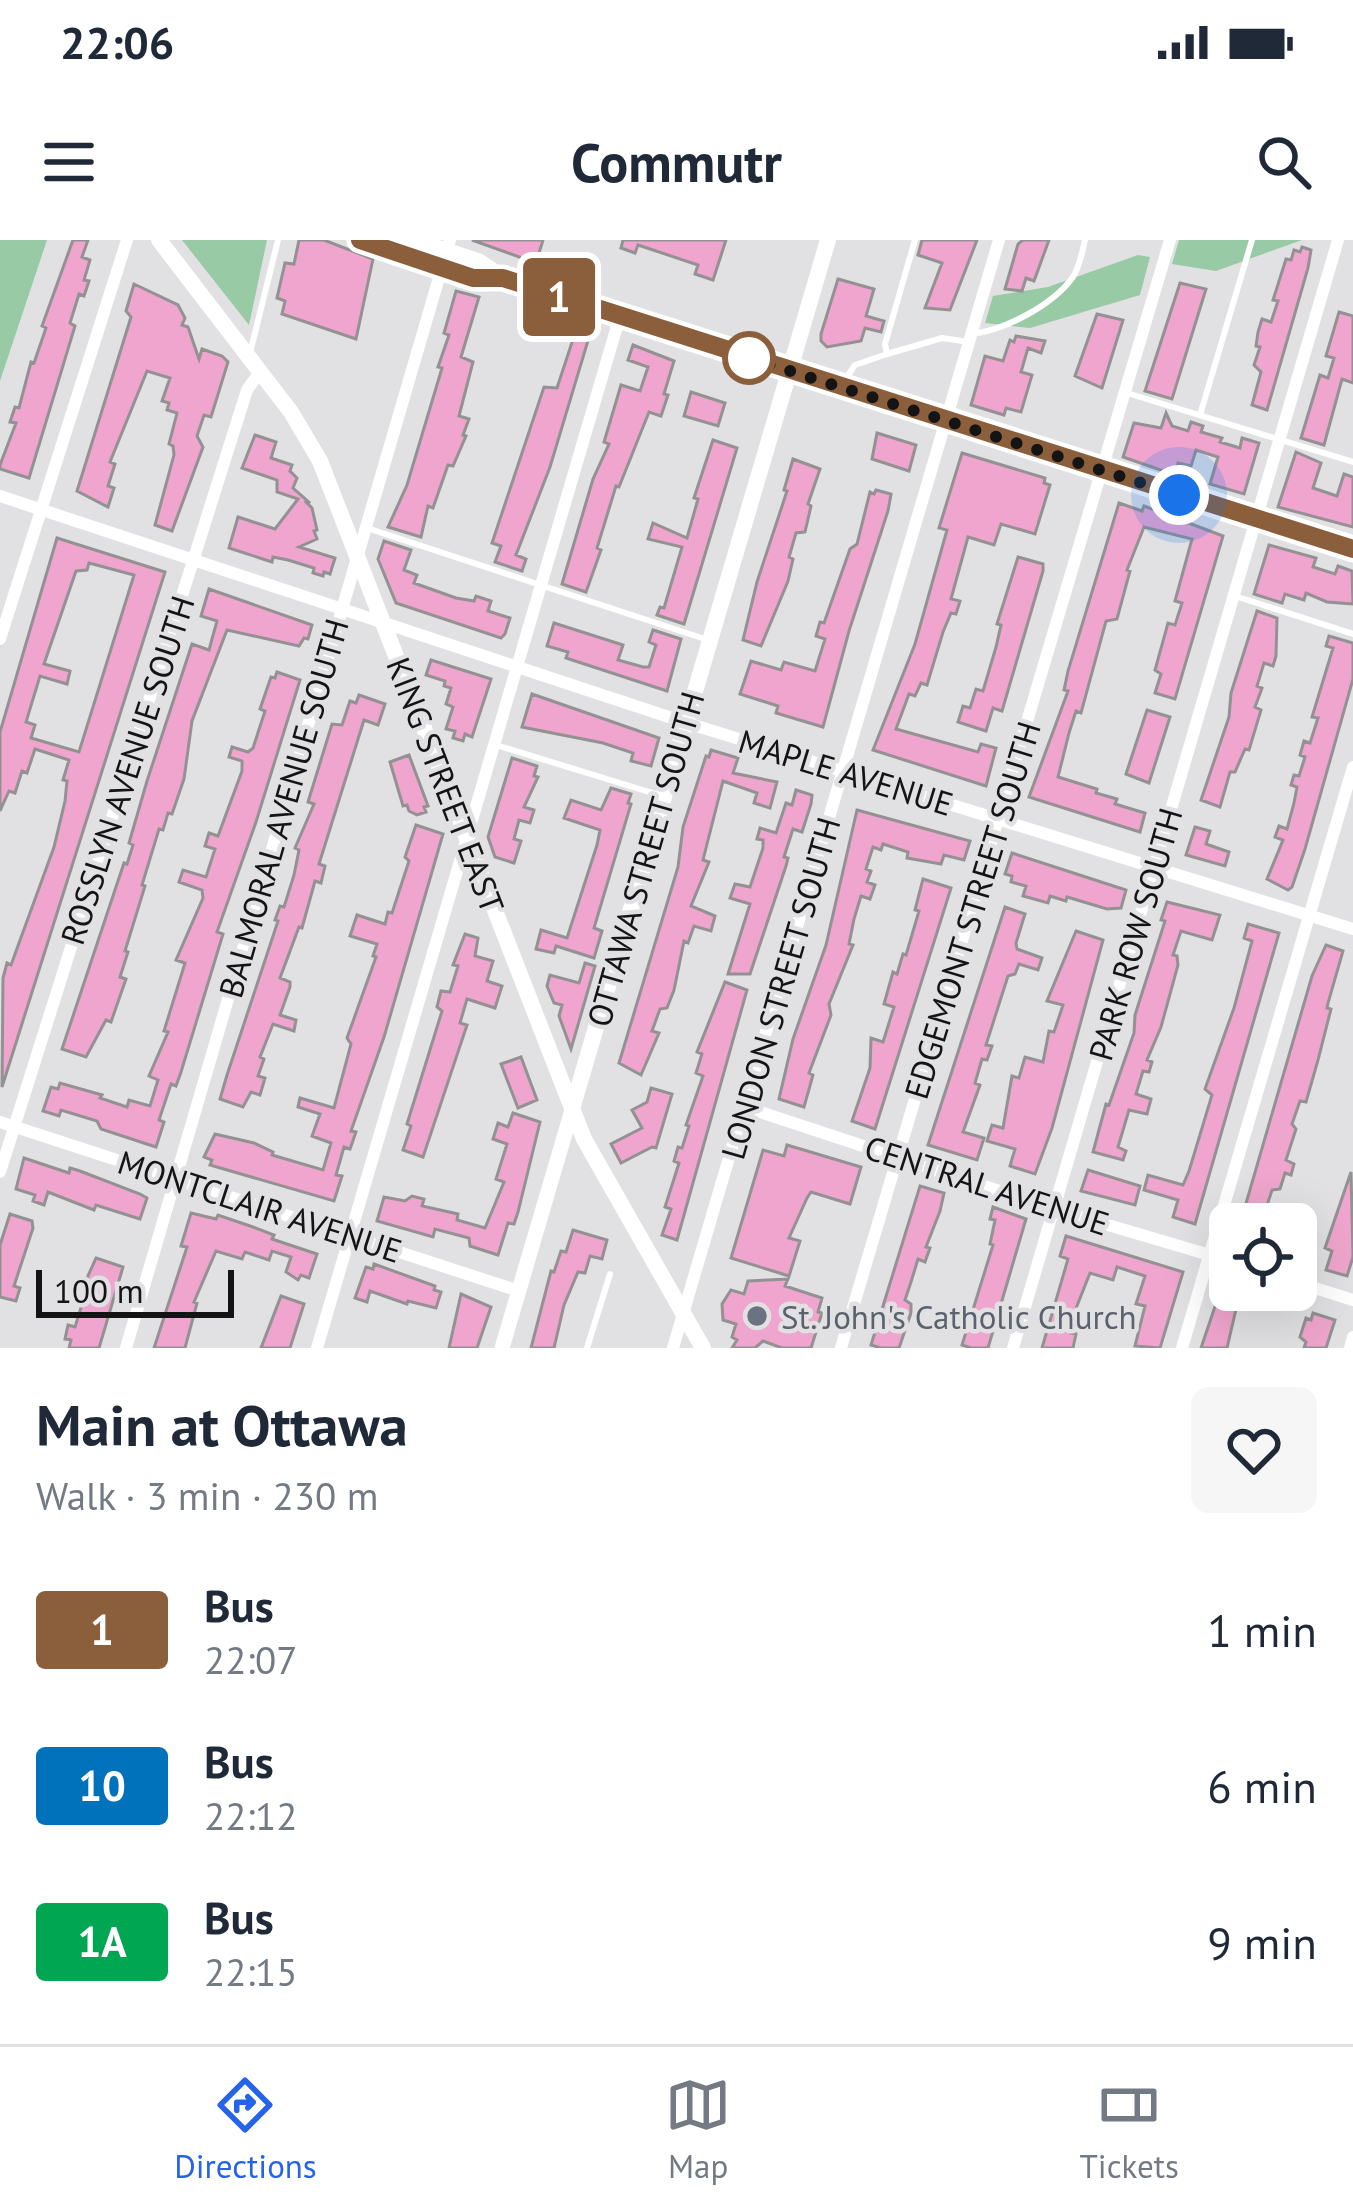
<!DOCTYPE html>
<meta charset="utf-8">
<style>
body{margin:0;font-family:"PT Sans",sans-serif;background:#f6f6f7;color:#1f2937;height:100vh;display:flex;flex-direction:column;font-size:45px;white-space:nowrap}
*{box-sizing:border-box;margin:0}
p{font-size:39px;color:#747a83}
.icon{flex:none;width:66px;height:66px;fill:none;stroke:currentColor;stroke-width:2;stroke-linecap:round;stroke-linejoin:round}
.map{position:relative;height:1108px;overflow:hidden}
.side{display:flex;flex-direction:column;background:#fff;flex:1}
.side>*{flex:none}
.badge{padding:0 24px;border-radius:9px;font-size:42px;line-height:78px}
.tools{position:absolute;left:1209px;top:963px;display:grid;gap:24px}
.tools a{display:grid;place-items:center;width:108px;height:108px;border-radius:18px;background:#fff;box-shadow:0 12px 48px #0002;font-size:60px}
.scale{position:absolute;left:36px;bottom:30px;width:198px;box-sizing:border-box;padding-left:12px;border:6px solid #141415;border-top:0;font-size:33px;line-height:42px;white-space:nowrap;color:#141415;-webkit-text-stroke:9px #e1e1e4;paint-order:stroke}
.you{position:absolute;width:60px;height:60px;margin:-30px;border:9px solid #fff;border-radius:50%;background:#1a73e8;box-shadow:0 0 0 18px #1a73e833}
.map>.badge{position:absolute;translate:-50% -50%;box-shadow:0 0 0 6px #fff}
.round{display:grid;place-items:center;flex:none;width:126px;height:126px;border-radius:18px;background:#f6f6f7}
.headline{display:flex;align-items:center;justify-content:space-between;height:204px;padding:0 36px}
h1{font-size:57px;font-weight:700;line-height:90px}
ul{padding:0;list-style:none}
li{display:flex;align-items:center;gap:36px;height:156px;padding:0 36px}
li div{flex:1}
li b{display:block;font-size:45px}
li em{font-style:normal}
li .badge{min-width:132px;font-weight:700;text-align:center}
.status{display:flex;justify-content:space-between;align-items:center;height:84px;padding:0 60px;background:#fff;direction:ltr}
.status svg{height:33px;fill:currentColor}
header{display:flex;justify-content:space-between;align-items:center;height:156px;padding:0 36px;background:#fff;font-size:54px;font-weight:700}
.menu{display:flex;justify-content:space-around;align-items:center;height:168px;border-top:3px solid #e0e1e3;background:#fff;font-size:33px;color:#747a83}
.menu a{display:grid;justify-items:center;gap:6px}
.menu .on{color:#2563eb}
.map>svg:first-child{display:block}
</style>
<div class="status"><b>22:06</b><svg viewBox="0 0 49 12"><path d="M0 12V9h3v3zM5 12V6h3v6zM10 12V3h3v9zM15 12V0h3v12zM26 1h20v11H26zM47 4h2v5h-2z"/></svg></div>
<header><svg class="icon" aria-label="menu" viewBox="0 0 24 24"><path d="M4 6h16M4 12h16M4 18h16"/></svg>Commutr<svg class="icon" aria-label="search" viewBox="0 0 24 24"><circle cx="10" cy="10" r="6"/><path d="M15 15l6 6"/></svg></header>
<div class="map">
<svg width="1353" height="1108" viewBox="0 0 1353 1108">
<rect width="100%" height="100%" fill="#e1e1e4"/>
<path fill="#97caa5" d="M0 0H47L0 141Z
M182 0H267L249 85Z
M1179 0H1302L1216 31 1172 24Z
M1138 15 1150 17 1140 55 1030 88 985 83 993 56 1048 47Z"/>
<path fill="#efa5cd" stroke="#939192" stroke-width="3" fill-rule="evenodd" d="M73 0H88L82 17 90 20 84 40 89 41 84 56 79 54 70 83 75 86 29 238 0 229V225L16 183 10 182 15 167 19 168 31 122 34 123 46 88 42 86Z
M299 0H324L373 19 356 99 282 74 285 61 277 58 285 23 294 24Z
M472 0H543L536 23Z
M623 0H726L713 40 695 34 698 25 638 5 635 13 621 8Z
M922 0H977L950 70 925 68 942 23 918 15Z
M1023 0H1049L1034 41 1026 38 1022 51 1005 49 1018 4Z
M1302 7 1311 10 1308 28 1267 170 1252 165 1261 132 1254 125 1260 107 1256 106 1258 92 1262 79 1271 82 1278 61 1273 60 1286 19 1291 20 1294 10 1300 12Z
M838 39 874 49 866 76 884 81 881 92 865 88 861 101 827 107 821 101V94Z
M1180 43 1206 49 1172 159 1145 151Z
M134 44 178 65 185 78 182 85 188 87 199 119 202 109 222 116 228 122 211 177 204 175 197 196 203 207 172 291 155 285 174 215 173 206 169 204 177 173 167 170 169 163 162 161 170 138 147 131 110 222 115 224 108 246 114 248 108 267 77 251 131 77 126 71Z
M456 51 479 57 461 117 473 122 459 176 469 179 463 195 466 196 453 226 448 225 433 268 428 266 421 297 388 287 407 245 442 128 438 127 449 95 444 93Z
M1339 72 1353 76V143L1342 139 1324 205 1301 198 1320 135 1328 138 1334 118 1326 116Z
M1097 74 1123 80 1102 148 1075 136Z
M576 90 590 94 550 227 516 315 526 319 522 331 495 322 501 306 492 303 544 147 557 148Z
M1016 96 1045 101 1041 113 1028 108 1021 132 1032 135 1021 172 1006 168 1004 175 971 165 985 116 1003 121 1010 100 1014 102Z
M633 105 674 121 664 154 668 155 661 176 649 172 619 247 616 246 597 308 601 310 586 352 562 344 593 239 609 204 604 202 621 145 640 151 648 127 628 120Z
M691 152 725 163 718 186 684 176Z
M1166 173 1172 186 1188 191 1191 182 1203 186 1201 192 1222 198 1220 202 1240 208 1242 198 1259 203 1244 254 1210 244 1218 217 1196 210 1191 226 1178 223 1175 235 1123 217 1134 183 1161 188Z
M877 193 916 205 909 231 872 219Z
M255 195 276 202 271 218 292 225 290 231 297 238 293 248 310 263 305 261 312 268 317 290 314 291 317 299 299 307 335 318 330 334 324 332 323 336 313 333 314 328 288 320 273 317 272 322 229 308 238 277 275 289 298 259 277 252V240L242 228Z
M713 200 737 208 684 384 657 375 660 367 664 368 682 307 648 299 653 283 687 298 698 259 694 258Z
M1296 212 1321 223 1313 248 1337 256 1344 234 1353 237V287L1278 267Z
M962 213 1045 238 1044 243 1050 245 1035 294 1001 284 994 305 968 297 951 359 960 361 956 374 951 373 943 392 927 445 921 443 915 456 909 454 896 489 978 512 981 504 996 508 986 546 873 510 915 404 947 290 939 288Z
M793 219 820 229 808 264 811 266 805 292 796 293 789 317 793 319 788 341 761 406 743 400 757 342 787 251 784 250Z
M876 250 891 254 888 271 849 391 823 487 776 473 778 466 740 454 751 421 781 430 784 422 815 431 825 399 816 396 820 382 824 383 850 309 857 304 870 252 874 254Z
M1119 263 1142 271 1144 266 1223 296 1175 459 1155 453 1161 434 1155 430 1168 383 1175 385 1182 363 1175 361 1192 299 1144 287 1127 330 1130 331 1117 379 1106 381 1081 473 1076 471 1069 493 1058 537 1097 549 1096 553 1117 559 1115 564 1145 573 1140 592 1029 557 1068 451 1064 450 1068 431Z
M57 298 165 332 2 847 3 738 7 723 11 725 54 607 65 561 67 541 63 540 69 520 35 509 27 533 22 531 15 553 9 551 0 571V492ZM89 323 134 335 79 512 31 498 35 485 26 482 40 436 67 444 70 431 44 424 76 331 87 330Z
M384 301 411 310 404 330 417 335 414 343 456 358 474 361 476 356 491 361 488 371 510 378 505 394 501 398 396 363 378 319Z
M1269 305 1316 318 1313 327 1335 334 1338 326 1352 331 1353 364 1327 362 1306 353 1304 360 1285 354 1282 363 1254 354Z
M1018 317 1043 324V331L1002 471 993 468 986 491 958 482 963 466 970 468 976 449 983 451 996 407 1001 385 997 384Z
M209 349 312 385 308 399 304 398 299 406 227 390 192 481 184 539 172 574 168 573 163 590 159 589 142 645 145 646 125 711 128 712 120 737 126 739 111 782 106 780 86 817 62 809 124 623 127 624 133 605 129 603 147 541 192 404 209 410 217 381 201 376Z
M1257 371 1277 378 1276 416 1273 426 1264 423 1257 446 1262 448 1255 467 1261 470 1249 510 1245 509 1235 532H1230L1220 567 1201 560 1229 477 1231 453Z
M554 383 623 405 618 420 643 427H649L656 405 649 402 653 390 681 399 667 451 566 418 568 412 547 406Z
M1329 396 1353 403V439L1305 609 1292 647 1288 650 1267 639 1283 600 1275 597 1279 586 1287 589 1294 563 1297 547 1291 545 1294 535 1299 536 1305 517 1300 515 1304 501 1310 503 1318 478 1312 477 1333 408 1326 406Z
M431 420 491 439 472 497 465 494 463 501 453 498 455 491 446 489 453 467 446 464 451 448 444 446 445 441 426 435Z
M277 432 300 440 256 582 217 692 223 694 181 832 176 846 171 844 159 880 164 882 156 907 101 889 97 881 61 870 59 876 43 871 51 847 58 849 60 843 102 855 100 858 127 867 129 860 150 866 158 840 149 836 168 792 164 791 185 723 176 720 203 658 202 650 179 642 183 630 206 637 215 609 205 606 209 593 218 596 242 531V521L229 517 232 507 248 512 253 508 265 471 260 469 271 437 275 438Z
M532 454 659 498 651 526 631 521 633 513 603 503 522 487Z
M359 455 385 464 378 485 364 480 319 624 325 626 321 643 315 641 302 688 299 687 280 738 290 742V747L280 775 296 780 294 791 273 784 260 817 264 819 258 836 265 838 260 855 251 852 243 867 220 859 227 835 278 681 275 680 280 666 284 667 294 635 299 610 295 608 314 564 308 562 332 484 342 485 350 461 356 463Z
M1147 470 1170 477 1149 543 1126 534Z
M711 510 738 518 733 533 777 542 770 568 754 563 757 553 723 541 703 620 709 622 691 666 715 676 711 691 694 686 688 703 684 701 674 750 667 768 660 769 652 791 659 793 641 835 619 823 678 627 683 587 706 516 709 517Z
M409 515 428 566 424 567 426 572 417 575 409 571 407 565 403 566 390 522Z
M512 518 537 526 534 536 538 537 524 567 534 570 530 583 519 580 514 599 521 601 514 623 495 617 488 597Z
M611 548 631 554 628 563 631 564 594 688 602 691 594 718 556 706 554 713 536 709 541 690 567 698 597 605 600 590 564 578 571 560 601 570Z
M796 550 812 555 811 564 802 592 793 589 784 617 788 618 786 626 750 734H728L750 664 730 658 735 644 750 647 763 608V600L757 599 760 588 776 593 786 563 792 565Z
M857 570 970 601 964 620 944 615 941 624 907 618 908 612 883 604 881 610 873 607 866 629 871 631 867 642 875 645 870 659 861 656 854 679 849 704 853 705 829 764 831 775 809 833 813 835 804 867 779 859 793 799 826 705Z
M416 585 443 594 384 797 351 891 356 892 350 909 344 907 336 935 342 936 334 961 210 925 212 920 204 917 215 894 254 903 273 912 272 915 323 930 331 903 312 896 320 874 298 867 300 858 334 868 351 804 347 798 376 717 373 716 377 704 350 696 357 675 385 684 388 672 392 673 409 621 405 617Z
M1195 587 1210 591 1206 604 1229 612 1225 626 1186 615Z
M1012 613 1126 650 1121 668 1107 669 1067 657 1066 661 1050 656 1048 663 1023 656 1026 646 1011 642 1012 636 1005 634Z
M923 639 951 648 875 889 852 881 870 828 871 798 883 802 894 767 884 764 893 732 897 734 903 714 906 715 919 671 915 670Z
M1167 662 1220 675 1212 700 1181 691 1173 715 1177 716 1178 725 1161 787 1147 820 1152 822 1149 832 1143 831 1136 854 1151 859 1147 874 1129 870 1118 907 1126 911 1123 920 1093 912 1106 864 1109 865 1134 793 1135 775 1165 681 1161 680Z
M1005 667 1025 674 1016 703 1017 709 1042 718 1038 730 1019 724 1015 734 1008 736 986 805 992 806 987 820 982 819 975 843 980 845 963 892 984 898 977 920 928 905Z
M1248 684 1279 693 1195 984 1173 977 1178 960 1144 950 1148 935 1183 945 1189 931 1212 855 1205 849 1234 768 1252 701 1244 698Z
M1076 691 1103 700 1052 888 1035 934 1010 926 1015 909 987 901 992 885 1003 888 1012 836 1019 838 1025 817 1043 822 1049 791 1054 792 1063 765 1047 761Z
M465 694 478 698 475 716 493 721 487 741 502 746 495 768 467 759 460 783 467 785 423 917 403 910 411 886 407 884 442 771 437 767 441 751 450 752 458 726 453 725Z
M1326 705 1343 711 1328 763 1327 768 1331 769 1318 820 1306 862 1300 861 1292 884 1296 889 1286 920 1294 924 1291 935 1285 933 1280 949 1272 950 1261 984H1240L1312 736Z
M585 723 595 726 571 809 559 776 562 765 554 763 547 746 550 735 579 743Z
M725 742 747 750 677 1000 662 995 671 969 665 967 679 923 674 921 678 907 682 908 689 886 686 885 703 836 696 833 702 814 697 812Z
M521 817 537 860 518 868 501 824Z
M651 848 672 854 656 908 652 907 621 923 611 904 642 888 632 870 647 862Z
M513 873 540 882 518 972 514 984 508 983 498 1015 470 1006 469 998 435 989 433 997 377 981 384 957 405 961 412 956 424 959 422 966 458 974 457 980 485 988 504 942 496 939 507 904 493 899 498 883 508 887Z
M787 905 861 927 850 964 811 952 807 958 789 998 800 1001 789 1036 731 1018 763 910 784 916Z
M24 918 69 933 70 928 80 931 140 954 147 958 140 979 96 965 94 970 48 952 44 965 33 961 35 955 16 949Z
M1088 930 1140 946 1135 965 1081 951Z
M1351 932 1353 1017 1347 1036 1326 1030 1332 1011 1325 1008Z
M920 946 944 953 940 971 926 1007 930 1008 925 1022 918 1019 911 1042 905 1060 911 1064V1073L899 1108H881L871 1105Z
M993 967 1026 979 988 1108H971L962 1105 993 1005 990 1004 995 980 990 979Z
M191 973 216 979 218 975 253 987 274 995 272 999 317 1014 309 1038 301 1035 298 1040 286 1032 291 1017 272 1011 269 1020 245 1012 242 1019 216 1011 194 1062 197 1063 185 1108H154L187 1007 181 1006Z
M10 974 32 981 33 988 14 1046 20 1048 16 1061 0 1057V1005Z
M573 990 607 1000 602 1019 590 1016 585 1033 578 1032 564 1065 554 1108H531L551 1031 554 1032 561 1011 566 1012Z
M1066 996 1183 1032 1160 1108 1135 1106 1145 1066 1136 1064 1145 1036 1117 1027 1113 1040 1090 1033 1073 1076 1076 1078 1071 1093 1076 1094 1073 1108H1042L1068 1019 1060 1016Z
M96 1018 123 1027 99 1108H69L71 1100 65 1099 68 1085 75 1087 87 1048 83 1047Z
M374 1024 435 1046 434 1050 441 1052 436 1068 408 1061 407 1064 370 1051 367 1062 355 1058 366 1027 373 1029Z
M1227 1031 1230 1050H1256L1250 1069 1237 1065 1227 1108H1201Z
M788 1039 785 1046 822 1058 818 1072 822 1073 811 1108H782L763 1101 755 1108H732L737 1100 732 1097 736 1084 723 1080 722 1064 731 1050 744 1054 748 1041Z
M461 1054 491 1067 477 1108H449Z
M281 1056 304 1064 290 1108H261Z
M1313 1073 1335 1080 1326 1108H1304L1306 1102 1300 1097 1306 1078 1311 1080Z"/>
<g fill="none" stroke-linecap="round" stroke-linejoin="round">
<path stroke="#fff" stroke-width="6" d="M972 94C1005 90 1053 65 1073 37 1080 26 1082 12 1085 0
M250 113 278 0
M887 114 885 104 915 0
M842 144 855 125 887 114 942 98 969 102
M1127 153 1353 222
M1200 175 1252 0
M367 288 708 400
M1235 356 1353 394
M496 505 659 555
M587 1108 610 1034"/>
<path stroke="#fff" stroke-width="12" d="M0 256 684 482 1353 689
M0 399 127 0
M745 867 1054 969 1230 1021
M0 882 519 1051
M0 932 247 150 260 132
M1296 1042 1353 1060
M126 1108 450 0
M317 1108 620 76
M673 1108 999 0
M841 1108 1170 0
M1013 1108 1338 0
M1182 1108 1353 527
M1350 1108 1353 1097"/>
<path stroke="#fff" stroke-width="15" d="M502 1108 572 870"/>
<path stroke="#fff" stroke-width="16" d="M159 0 291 172 320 221 584 899 703 1108
M572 869 828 0"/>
<path stroke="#fff" stroke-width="18" d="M360 0 473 37 499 38
M410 0 478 22 503 39 1353 309"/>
</g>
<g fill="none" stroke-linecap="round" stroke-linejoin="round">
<g stroke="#fff" stroke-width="27">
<path id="line" d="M360 0 473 38H503L1353 309"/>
</g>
<use href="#line" stroke="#8b5e3c" stroke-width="18"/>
<path stroke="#141415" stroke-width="12" stroke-dasharray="0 21.6" d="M749 118 1179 255"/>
</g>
<circle fill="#fff" stroke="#8b5e3c" stroke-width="6" cx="749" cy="118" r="24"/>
<circle fill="#6b7280" stroke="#e1e1e4" stroke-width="4.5" cx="757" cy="1076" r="12"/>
<g text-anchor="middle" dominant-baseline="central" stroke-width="9" stroke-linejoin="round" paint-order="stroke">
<g font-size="33" fill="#141415" stroke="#e1e1e4">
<text transform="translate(127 530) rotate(-72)">ROSSLYN AVENUE SOUTH</text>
<text transform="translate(846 532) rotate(17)">MAPLE AVENUE</text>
<text transform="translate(446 545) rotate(69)">KING STREET EAST</text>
<text transform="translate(283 568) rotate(-74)">BALMORAL AVENUE SOUTH</text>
<text transform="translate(645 619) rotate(-74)">OTTAWA STREET SOUTH</text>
<text transform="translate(972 670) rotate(-73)">EDGEMONT STREET SOUTH</text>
<text transform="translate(1135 694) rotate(-74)">PARK ROW SOUTH</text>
<text transform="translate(780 748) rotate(-74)">LONDON STREET SOUTH</text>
<text transform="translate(987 945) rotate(18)">CENTRAL AVENUE</text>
<text transform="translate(260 966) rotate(18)">MONTCLAIR AVENUE</text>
</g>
<g font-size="33" fill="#5b616d" stroke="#e1e1e4" text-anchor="start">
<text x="781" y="1076">St. John's Catholic Church</text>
</g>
</g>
</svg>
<div class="tools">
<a><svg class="icon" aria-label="locate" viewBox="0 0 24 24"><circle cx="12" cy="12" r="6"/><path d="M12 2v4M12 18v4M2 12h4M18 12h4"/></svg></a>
</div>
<div class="scale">100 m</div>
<div class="you" style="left:1179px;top:255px"></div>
<b class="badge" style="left:559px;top:57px;background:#8b5e3c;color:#fff">1</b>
</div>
<section class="side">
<div class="headline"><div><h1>Main at Ottawa</h1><p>Walk · 3 min · 230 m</p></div><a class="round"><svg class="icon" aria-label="heart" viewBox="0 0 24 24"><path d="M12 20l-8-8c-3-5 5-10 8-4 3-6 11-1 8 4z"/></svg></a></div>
<ul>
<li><span class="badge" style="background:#8b5e3c;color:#fff">1</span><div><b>Bus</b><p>22:07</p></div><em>1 min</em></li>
<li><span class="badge" style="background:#0072bc;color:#fff">10</span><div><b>Bus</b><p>22:12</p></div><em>6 min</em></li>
<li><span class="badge" style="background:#00a651;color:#fff">1A</span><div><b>Bus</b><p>22:15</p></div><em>9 min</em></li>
</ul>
</section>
<nav class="menu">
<a class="on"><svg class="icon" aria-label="directions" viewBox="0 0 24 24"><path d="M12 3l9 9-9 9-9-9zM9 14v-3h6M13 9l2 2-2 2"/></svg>Directions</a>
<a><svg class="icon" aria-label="map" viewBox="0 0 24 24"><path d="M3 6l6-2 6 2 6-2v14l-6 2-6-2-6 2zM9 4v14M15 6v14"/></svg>Map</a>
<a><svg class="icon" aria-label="tickets" viewBox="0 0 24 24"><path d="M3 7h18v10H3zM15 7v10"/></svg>Tickets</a>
</nav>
